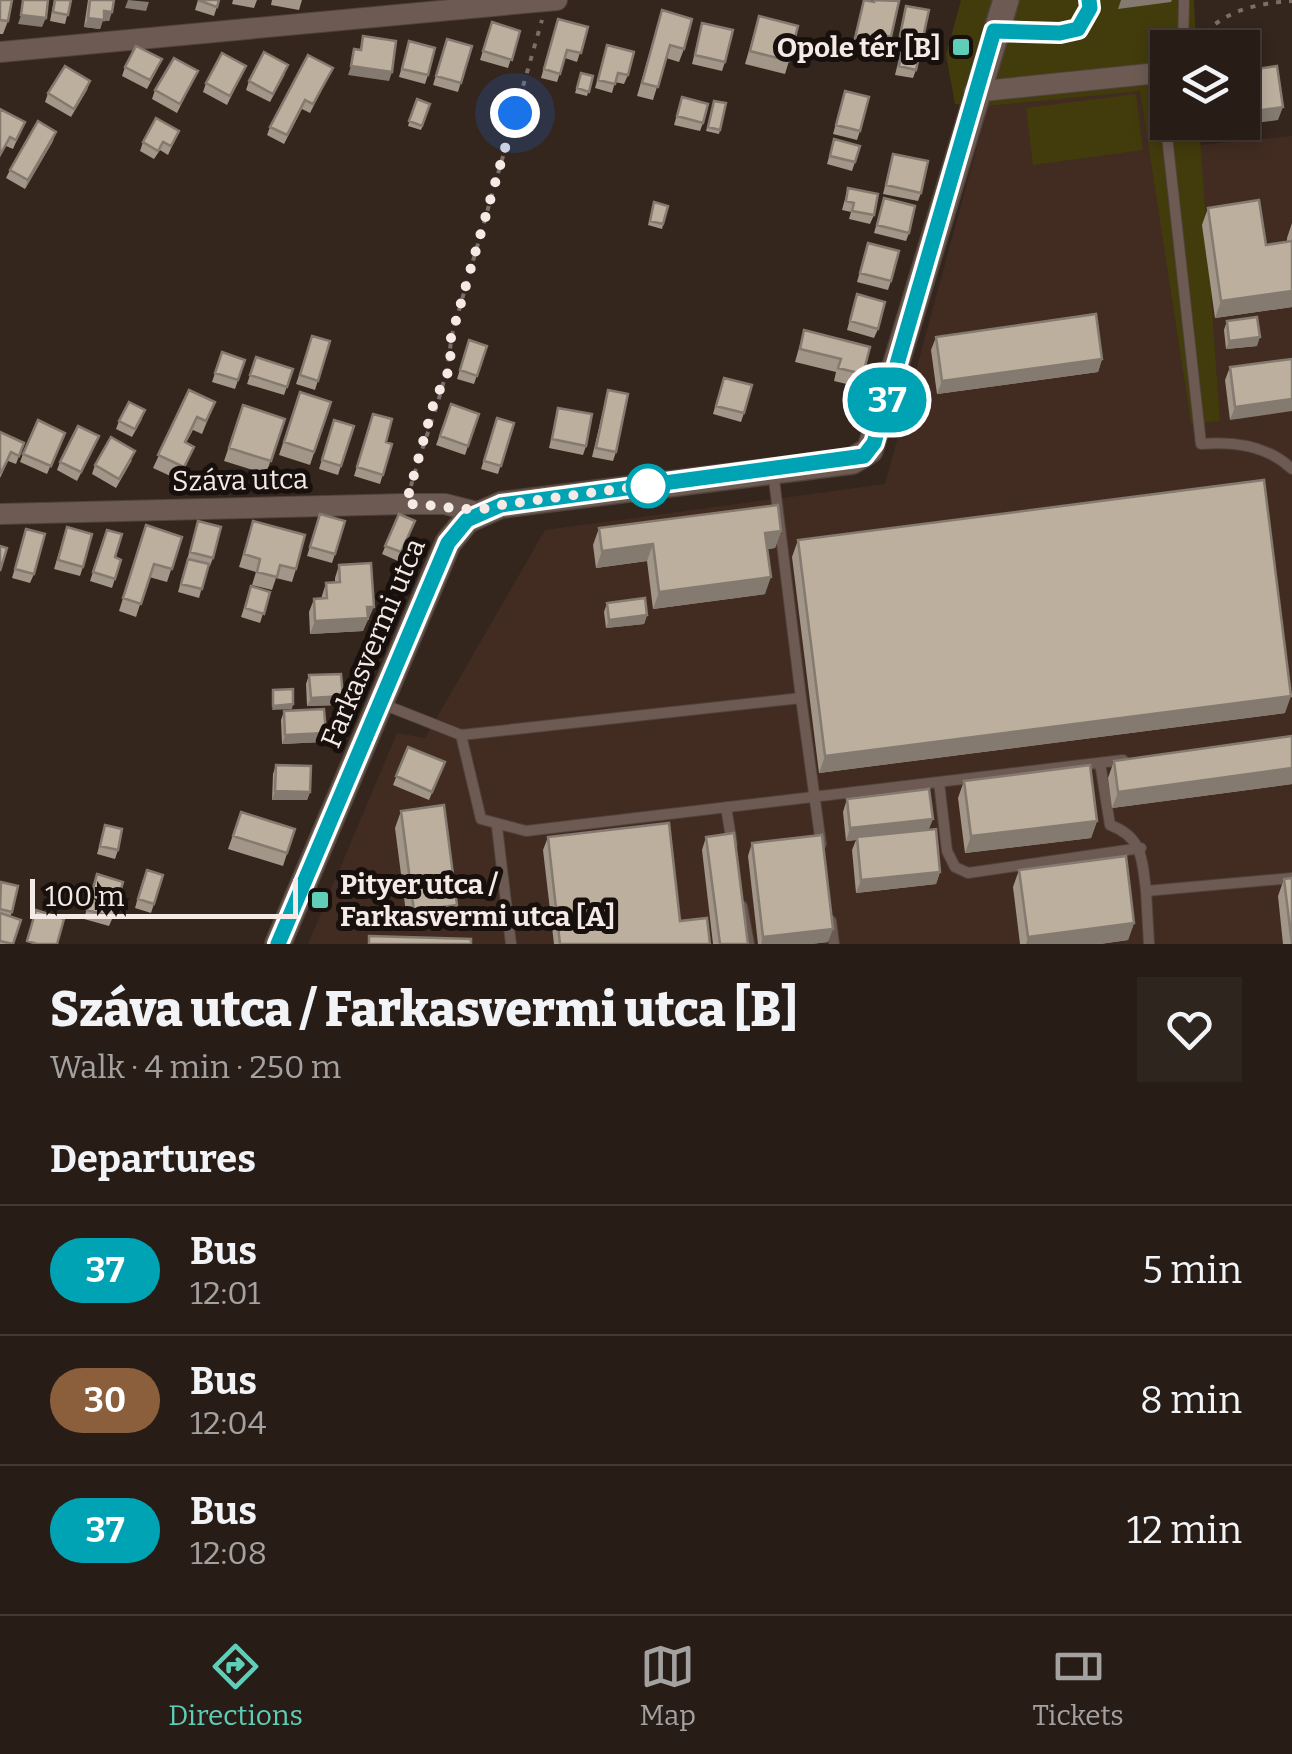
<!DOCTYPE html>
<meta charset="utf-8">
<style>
body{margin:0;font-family:Bitter,serif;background:#2f251f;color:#f1f3f6;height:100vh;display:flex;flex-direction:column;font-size:38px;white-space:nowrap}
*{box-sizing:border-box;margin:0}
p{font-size:32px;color:#a4a1a1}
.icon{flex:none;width:55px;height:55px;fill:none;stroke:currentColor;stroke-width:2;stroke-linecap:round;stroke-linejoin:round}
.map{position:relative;height:944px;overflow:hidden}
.panel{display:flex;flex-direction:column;background:#271c16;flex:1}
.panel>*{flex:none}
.badge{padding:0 20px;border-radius:32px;font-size:35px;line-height:65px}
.controls{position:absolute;left:1150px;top:30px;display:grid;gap:20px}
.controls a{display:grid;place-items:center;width:110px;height:110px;border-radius:0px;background:#271c16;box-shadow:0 5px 15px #0003,0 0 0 2px #433a35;font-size:50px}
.scale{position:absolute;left:30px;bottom:25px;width:268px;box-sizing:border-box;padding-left:10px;border:5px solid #f5eae5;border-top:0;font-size:28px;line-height:35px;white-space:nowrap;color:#f5eae5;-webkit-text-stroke:8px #17100d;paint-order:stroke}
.you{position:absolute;width:50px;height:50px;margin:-25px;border:8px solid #fff;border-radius:50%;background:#1a73e8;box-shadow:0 0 0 15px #1a73e833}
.map>.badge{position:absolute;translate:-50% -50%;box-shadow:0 0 0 5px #fff}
h2{padding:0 50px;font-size:38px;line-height:90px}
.round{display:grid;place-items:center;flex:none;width:105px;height:105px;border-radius:0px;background:#2f251f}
.summary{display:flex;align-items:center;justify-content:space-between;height:170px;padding:0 50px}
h1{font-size:48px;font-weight:800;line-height:75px}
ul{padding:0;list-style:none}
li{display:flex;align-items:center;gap:30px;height:130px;padding:0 50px;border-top:2px solid #433a35}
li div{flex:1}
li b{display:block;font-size:38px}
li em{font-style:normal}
li .badge{min-width:110px;font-weight:700;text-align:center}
.menu{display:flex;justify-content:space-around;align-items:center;height:140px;border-top:2px solid #433a35;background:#271c16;font-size:28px;color:#a4a1a1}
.menu a{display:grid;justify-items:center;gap:5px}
.menu .on{color:#5eceb8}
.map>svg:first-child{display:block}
</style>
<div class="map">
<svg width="1292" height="944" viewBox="0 0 1292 944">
<rect width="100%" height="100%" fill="#34251d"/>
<path fill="#422c22" d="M1140 90 1191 423 1220 421 1200 145 1292 136V944H308L397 733 425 738 545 530 885 484 988 106Z"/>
<path fill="#423b0c" d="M961 0H1194L1196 47 1168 48V122L1199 123 1220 421 1191 424 1140 91 988 106 955 104 946 55Z
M1136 94 1143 150 1033 165 1026 108Z"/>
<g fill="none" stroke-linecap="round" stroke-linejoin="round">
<g stroke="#50433c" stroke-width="12">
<path id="service" d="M1000 31 1059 33 1078 29 1090 8 1089 0
M1183 48 1184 0
M1168 95 1165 118 1201 444C1234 441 1267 445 1292 469
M773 471 801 698
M380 703 461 735 481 819 526 831 1123 760
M461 735 801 698 821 844
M1100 763 1110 825C1143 837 1142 860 1146 891L1292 878
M939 782 947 851 955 867 968 873 1141 848
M726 807 732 844
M497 827 511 944
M1146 891 1149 944
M742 906 749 944
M831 921 834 944"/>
</g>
<g stroke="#50433c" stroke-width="22">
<path id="minor" d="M0 52 557 0
M974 92 1168 72
M0 514 406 504H445L480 513"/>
</g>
<g stroke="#50433c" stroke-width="28">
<path id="tertiary" d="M278 944 448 543 467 520 501 505 852 461 870 450 1006 0"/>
</g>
<path stroke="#7b6e67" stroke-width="4" stroke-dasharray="5 8" stroke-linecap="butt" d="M1198 43C1217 12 1257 3 1292 1
M411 486C423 440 449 383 451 338L542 20"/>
<use href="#service" stroke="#6d5b53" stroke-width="10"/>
<use href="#minor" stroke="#6d5b53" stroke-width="20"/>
<use href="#tertiary" stroke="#6d5b53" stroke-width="25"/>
</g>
<path fill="#a29688" d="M0 0 8 21 3 34H0Z
M54 0H71L65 24 50 21Z
M88 0H114L109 21 103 20 100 29 84 27Z
M198 0H219L214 16 195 10Z
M233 0H257L254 8 232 4Z
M272 0H302L299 10 271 5Z
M864 0 891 37 888 46 875 43 872 51 852 47Z
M906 6 916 70 913 78 895 75 902 46 897 45Z
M662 10 684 49 679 62 666 58 653 100 637 96Z
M759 16 789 61 785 74 745 64Z
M492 22 520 31 508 68 480 60Z
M702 23 725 62 722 71 692 64Z
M588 27 577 62 565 58 557 82 541 78 555 28Z
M447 39 472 46 458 92 433 85Z
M409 41 428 75 425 84 399 77Z
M607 45 628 75 624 84 615 82 612 93 595 88Z
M246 66 227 105 203 92 206 83Z
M125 67 158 68 147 89 122 76Z
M333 68 310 113 302 109 284 144 267 135 270 127Z
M198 71 177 113 152 99 155 90Z
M581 73 593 76 587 96 575 93Z
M285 74 270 102 246 90 249 81Z
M90 81 87 90 71 117 45 102 48 93Z
M845 91 860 131 857 140 833 134Z
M682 97 703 123 700 131 674 125Z
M417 99 430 104 421 130 408 126Z
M714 101 720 130 719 134 706 131Z
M0 109 25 122 13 149 6 146Z
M179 131 168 155 160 150 154 159 140 151 143 142Z
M834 139 855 162 852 171 827 164Z
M53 141 25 189 6 178 10 170Z
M893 154 921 193 918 201 883 194Z
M848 188 874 215 870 224 849 219 851 212 842 210Z
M884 198 909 233 906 241 874 233Z
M654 202 668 206 662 229 648 225Z
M1208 208 1266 245 1287 242V238L1292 223V307L1215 318 1202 225Z
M868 243 891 281 888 290 857 282Z
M857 294 878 329 874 338 847 330Z
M1227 321 1257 346 1226 349 1224 330Z
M804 330 863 374 859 387 834 381 836 372 795 362Z
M312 336 330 341 315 390 296 384Z
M936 337 1102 359 1098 372 937 394 931 350Z
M469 340 487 346 474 384 457 379Z
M222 352 245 360 235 389 212 382Z
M256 357 293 369 284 395 247 384Z
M1292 359 1230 420 1225 380 1230 367Z
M721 386 744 413 741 422 713 414Z
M189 390 215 402 202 434 193 430 186 443 189 459 179 480 153 468Z
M608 390 616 452 613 461 592 457Z
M300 392 331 402 310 465 279 455Z
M451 404 479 414 465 455 436 445Z
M243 405 285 419 266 474 224 461Z
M558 408 586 446 583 455 549 448Z
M373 414 386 442 392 444 380 484 354 476Z
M497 418 514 423 498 474 481 469Z
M142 419 132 437 116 429 119 421Z
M334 420 354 426 338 475 319 469Z
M0 432 24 443 16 464 8 461 0 478Z
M65 433 47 474 20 462 23 454Z
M95 445 77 481 57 470 60 462Z
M132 460 116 488 92 474 95 465Z
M320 514 335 554 332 563 307 556Z
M399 514 415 521 398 561 382 554Z
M198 521 213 558 210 566H208L199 598 178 592Z
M253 521 296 569 292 582 276 578 272 590 252 585 256 572 239 567Z
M599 528 781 531 775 548 768 549 765 594 653 609 647 561 596 568 593 545Z
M26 529 34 574 30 583 12 578Z
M107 530 115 557 121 560 112 588 90 581Z
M64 536 83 567 80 576 54 569Z
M182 537 167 582 149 577 136 617 119 611 142 538Z
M798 540 1285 713 819 773 792 557Z
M339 565 369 620H367L363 631 310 634 309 612 314 599H321L326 583 335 582V578Z
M251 586 270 592 260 623 241 617Z
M607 603 647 615 644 624 606 628 604 612Z
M309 675 339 705 307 706 306 684Z
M284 711 326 733 322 742 282 744 281 720Z
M1292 736V784L1112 808 1108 778 1114 761Z
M408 747 445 762 429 800 393 785Z
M276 765 310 792 307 800H272L273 774Z
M964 781 1097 821 1091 838 965 853 958 798Z
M847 799 929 830 940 872 936 884 856 893 852 850 856 840 846 841 843 812Z
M401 811 457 905 451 922 408 928 395 828Z
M241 812 295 829 283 866 228 849Z
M105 825 118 850 115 859 97 854Z
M548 837 680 921 710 944H554L543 850Z
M706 837 748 944H713L702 850Z
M752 843 828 942 811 944H758L748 856Z
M1019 870 1134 923 1128 940 1100 944H1020L1013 887Z
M143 879 154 904 151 913 135 908Z
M1284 879 1292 944H1283L1278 896Z
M94 883 113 917 109 926 84 919Z
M0 884 12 912 10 917 13 944H0Z"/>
<path fill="#847a6f" d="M128 0 149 2 146 11 125 8Z
M1121 0H1172L1171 2 1118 9Z
M104 11 112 12 109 21 103 20 100 29 84 27 88 18Z
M21 15 46 18 42 27 18 24Z
M351 66 392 72 389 81 348 75Z
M1283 107 1278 120 1202 131 1205 122H1242V113Z
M56 132 53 141 25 189 28 180Z
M1292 291V307L1215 318 1221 301Z
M1260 337 1257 346 1226 349 1229 341Z
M1102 359 1098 372 937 394 942 381Z
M1292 399V411L1230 420 1235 407Z
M781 531 775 548 759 550 765 533Z
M653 544 647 561 596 568 602 551Z
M771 577 765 594 653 609 659 592Z
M367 607H374L363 631 310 634 315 621Z
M647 615 644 624 606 628 609 620Z
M343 696 339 705 307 706 311 698Z
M1291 696 1285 713 819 773 825 756Z
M293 704 292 709 272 710 273 706Z
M326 733 322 742 282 744 285 735Z
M1292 768V784L1112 808 1118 792Z
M275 791 310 792 307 800H272Z
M933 819 928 832 857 837 856 840 846 841 850 828Z
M1097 821 1091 838 965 853 971 836Z
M940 872 936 884 856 893 861 880Z
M457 905 451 922 408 928 414 911Z
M1134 923 1128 940 1100 944H1026L1028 937Z
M833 929 828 942 811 944H761L763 937Z"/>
<path fill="#bcaf9e" stroke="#847a6f" stroke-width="2.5" d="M0 0H12L8 21 0 20Z
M23 0H48L46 18 21 15Z
M55 0H71L68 15 53 12Z
M90 0H114L112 12 104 11V20L88 18Z
M198 0H219L217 7Z
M864 0 874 2V0L899 1 891 37 877 34 875 43 855 38Z
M906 6 929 10 916 70 899 66 905 37 900 36Z
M662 10 692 19 684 49 670 45 658 87 642 83Z
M759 16 798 26 789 61 750 51Z
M558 19 588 27 581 53 567 50 560 74 544 69Z
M492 22 520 31 512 60 483 51Z
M702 23 733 30 725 62 695 55Z
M363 36 396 41 392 72 351 66 354 49 361 50Z
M447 39 472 46 461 83 436 76Z
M409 41 435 48 428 75 402 69Z
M607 45 634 52 628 75 618 73 615 84 598 80Z
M136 46 162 59 150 80 125 67Z
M264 52 288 65 273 94 249 81Z
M222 53 246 66 230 96 206 83Z
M308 55 333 68 313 104 305 100 287 135 270 127Z
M174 58 198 71 180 104 155 90Z
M65 66 90 81 74 109 48 93Z
M1277 66 1283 107 1242 113V71Z
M581 73 593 76 589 92 577 88Z
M845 91 869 97 860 131 836 125Z
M682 97 708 104 703 123 677 116Z
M417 99 430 104 422 126 409 121Z
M714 101 726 103 720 130 708 127Z
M0 109 25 122 16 140 10 137 0 155Z
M156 118 179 131 171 146 163 142 158 151 143 142Z
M38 121 56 132 28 180 10 170Z
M834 139 860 146 855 162 830 156Z
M893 154 928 161 921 193 886 185Z
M848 188 878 194 874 215 852 211 854 203 846 201Z
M884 198 915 206 909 233 877 225Z
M1259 200 1266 245 1292 241V291L1221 301 1208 208Z
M654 202 668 206 663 224 650 221Z
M868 243 899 251 891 281 860 273Z
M857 294 885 302 878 329 850 321Z
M1096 314 1102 359 942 381 936 337Z
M1257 317 1260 337 1229 341 1227 321Z
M804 330 870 347 863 374 838 368 841 359 800 349Z
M312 336 330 341 318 381 300 375Z
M469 340 487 346 477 376 460 370Z
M222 352 245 360 238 380 215 373Z
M256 357 293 369 287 387 250 375Z
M1292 359V399L1235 407 1230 367Z
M724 378 752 385 744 413 716 406Z
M189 390 215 402 206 421 197 417 185 442 194 447 184 467 158 455Z
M608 390 628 394 616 452 596 448Z
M300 392 331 402 314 452 284 442Z
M129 402 145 410 135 429 119 421Z
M451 404 479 414 468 446 440 436Z
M243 405 285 419 271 461 229 448Z
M558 408 592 414 586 446 552 439Z
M373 414 392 419 386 442 392 444 383 475 357 467Z
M497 418 514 423 501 466 484 461Z
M38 420 65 433 51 466 23 454Z
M334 420 354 426 341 466 322 460Z
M78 426 99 436 81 472 60 462Z
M0 432 24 443 19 456 11 452 1 473 0 472Z
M111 437 135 451 119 479 95 465Z
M1264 480 1291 696 825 756 798 540Z
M778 505 781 531 765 533 771 577 659 592 653 544 602 551 599 528Z
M320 514 345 521 335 554 310 547Z
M399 514 415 521 401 552 385 546Z
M198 521 221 527 213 558 190 552Z
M253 521 305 535 296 569 280 565 277 577 257 572 260 559 244 554Z
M146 525 182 537 172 569 154 564 141 604 123 598Z
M67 527 92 534 83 567 58 560Z
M26 529 45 534 34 574 15 569Z
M107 530 122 534 115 557 121 560 115 579 93 572Z
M0 546 7 548 0 571Z
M188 559 209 564 202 589 181 584Z
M371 563 374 607H367L368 618 315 621 314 599 327 598 326 583 340 582 339 565Z
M251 586 270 592 264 614 245 608Z
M645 598 647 615 609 620 607 603Z
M341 674 343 696 311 698 309 675Z
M293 689V704L273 706V690Z
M324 709 326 733 285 735 284 711Z
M1292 736V768L1118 792 1114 761Z
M408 747 445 762 432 792 396 776Z
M276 765 311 766 310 792 275 791Z
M1090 765 1097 821 971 836 964 781Z
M929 789 933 819 850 828 847 799Z
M444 805 457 905 414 911 401 811Z
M241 812 295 829 287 853 233 836Z
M669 823 680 921 707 918 710 944H560L548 837Z
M105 825 122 829 118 850 100 846Z
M936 829 940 872 861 880 857 837Z
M734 833 748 944H720L706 837Z
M822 835 833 929 763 937 752 843Z
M1126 856 1134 923 1028 937 1019 870Z
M147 870 163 875 154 904 138 899Z
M97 874 123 882 113 917 87 910Z
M1292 878V944L1284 879Z
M1 882 18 886 12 912 0 909Z
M36 910 64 919 57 944H37L27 941Z
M0 913 21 920 13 944 0 941Z
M369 936 471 939V944H369Z"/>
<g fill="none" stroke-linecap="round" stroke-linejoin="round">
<g stroke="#fff" stroke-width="22">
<path id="line" d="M278 944 448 543 467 520 501 505 864 456 874 443 994 31 1060 33 1078 29 1090 8 1089 0"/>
</g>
<use href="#line" stroke="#00a3b4" stroke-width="15"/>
<path stroke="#f5eae5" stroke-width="10" stroke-dasharray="0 18" d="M515 113 451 338 450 368 434 402 406 504C438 504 473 515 501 505L656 484 648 486"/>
</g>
<g fill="#5eceb8" stroke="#17100d" stroke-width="4">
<rect x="951" y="37" width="20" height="20" rx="5"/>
<rect x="310" y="890" width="20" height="20" rx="5"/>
</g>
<circle fill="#fff" stroke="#00a3b4" stroke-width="5" cx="648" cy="486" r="20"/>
<g text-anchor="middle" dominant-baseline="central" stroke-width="10" stroke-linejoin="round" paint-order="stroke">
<g font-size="28" font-weight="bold" fill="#f5eae5" stroke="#17100d" text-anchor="end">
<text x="941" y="47">Opole tér [B]</text>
<text x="340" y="884" text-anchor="start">Pityer utca /<tspan x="340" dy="32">Farkasvermi utca [A]</tspan></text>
</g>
<g font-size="28" fill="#f5eae5" stroke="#17100d">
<text transform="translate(240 480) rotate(-1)">Száva utca</text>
<text transform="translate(373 643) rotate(-67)">Farkasvermi utca</text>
</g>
</g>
</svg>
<div class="controls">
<a><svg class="icon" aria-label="layers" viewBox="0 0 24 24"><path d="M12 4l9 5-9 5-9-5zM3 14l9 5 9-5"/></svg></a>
</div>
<div class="scale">100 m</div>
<div class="you" style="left:515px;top:113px"></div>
<b class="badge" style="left:887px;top:400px;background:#00a3b4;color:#fff">37</b>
</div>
<section class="panel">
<div class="summary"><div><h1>Száva utca / Farkasvermi utca [B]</h1><p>Walk · 4 min · 250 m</p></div><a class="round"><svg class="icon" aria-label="heart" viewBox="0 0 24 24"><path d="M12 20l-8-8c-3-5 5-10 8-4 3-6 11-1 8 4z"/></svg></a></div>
<h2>Departures</h2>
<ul>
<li><span class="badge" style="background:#00a3b4;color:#fff">37</span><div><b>Bus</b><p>12:01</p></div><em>5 min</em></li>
<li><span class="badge" style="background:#8b5e3c;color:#fff">30</span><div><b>Bus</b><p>12:04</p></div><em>8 min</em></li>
<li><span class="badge" style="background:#00a3b4;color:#fff">37</span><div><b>Bus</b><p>12:08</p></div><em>12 min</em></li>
</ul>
</section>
<nav class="menu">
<a class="on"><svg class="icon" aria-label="directions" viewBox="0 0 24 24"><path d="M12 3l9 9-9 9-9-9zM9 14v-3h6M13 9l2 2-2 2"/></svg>Directions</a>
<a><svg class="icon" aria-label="map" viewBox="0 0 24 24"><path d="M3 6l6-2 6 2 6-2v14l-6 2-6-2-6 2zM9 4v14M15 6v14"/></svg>Map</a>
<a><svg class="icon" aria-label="tickets" viewBox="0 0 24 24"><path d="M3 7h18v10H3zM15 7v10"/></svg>Tickets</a>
</nav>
